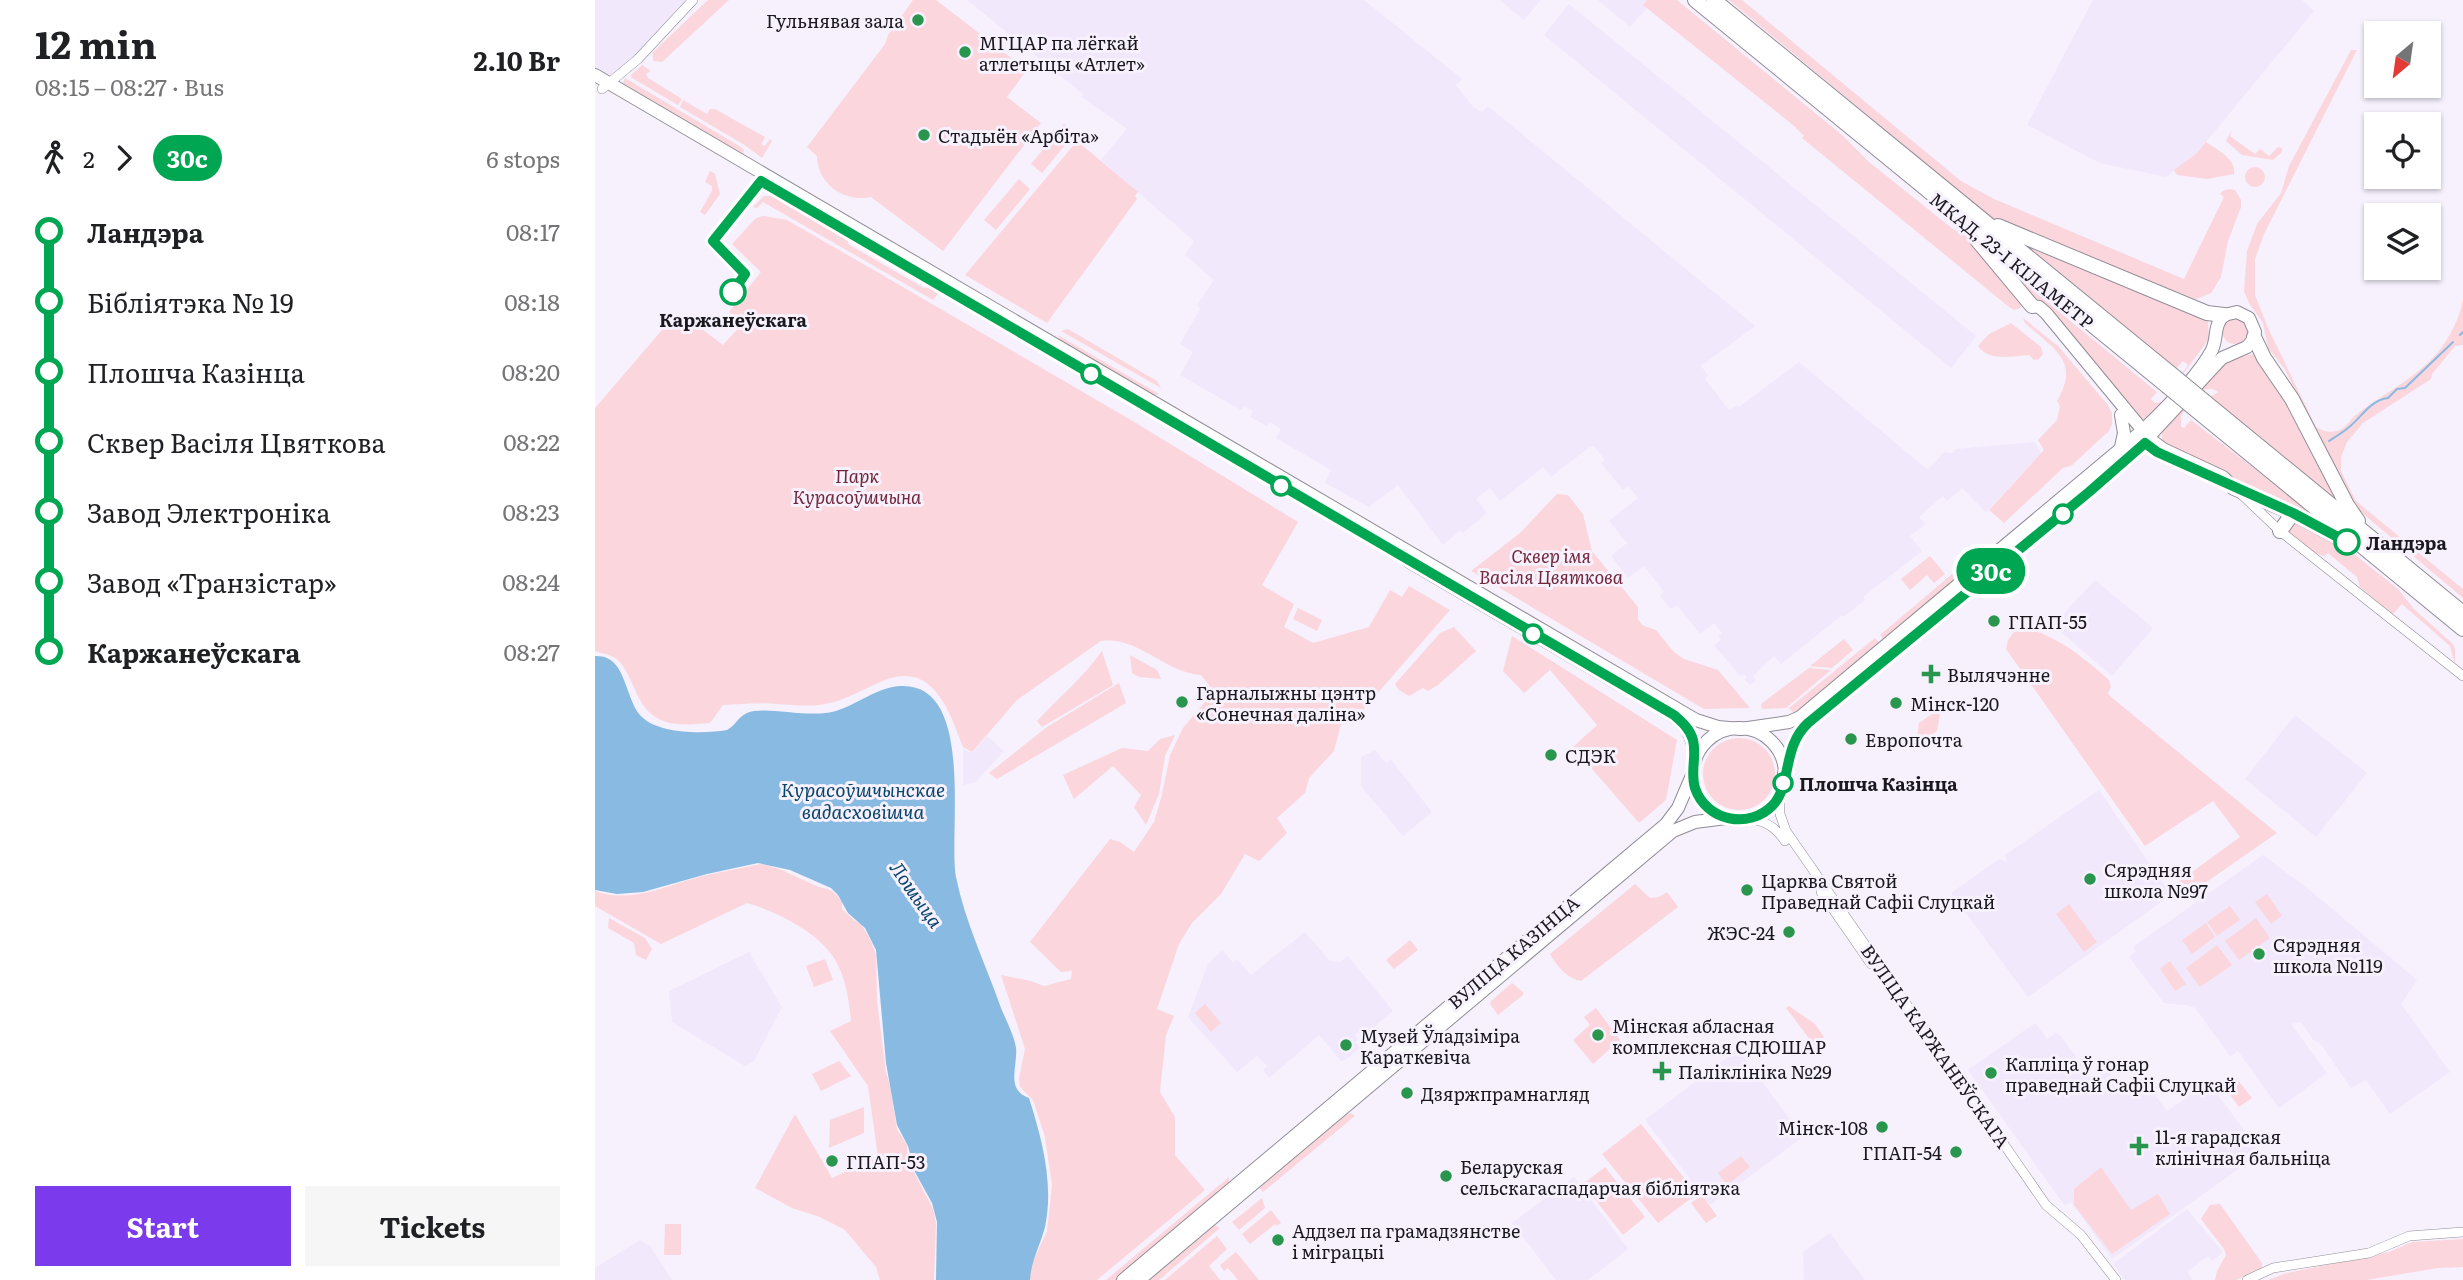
<!DOCTYPE html>
<meta charset="utf-8">
<style>
body{margin:0;font-family:Literata,serif;background:#f6f6f6;color:#202124;height:100vh;display:flex;flex-direction:column;font-size:26px;white-space:nowrap}
*{box-sizing:border-box;margin:0}
p{font-size:23px;color:#757577}
.icon{flex:none;width:38px;height:38px;fill:none;stroke:currentColor;stroke-width:2;stroke-linecap:round;stroke-linejoin:round}
.map{position:relative;flex:1;overflow:hidden}
.drawer{display:flex;flex-direction:column;background:#fff;width:595px}
.drawer>*{flex:none}
.badge{padding:0 14px;border-radius:23px;font-size:24px;line-height:46px}
.needle{width:46px;rotate:209deg}
.fabs{position:absolute;left:1769px;top:21px;display:grid;gap:14px}
.fabs a{display:grid;place-items:center;width:77px;height:77px;border-radius:0px;background:#fff;box-shadow:0 2px 5px #0004;font-size:35px}
.map>.badge{position:absolute;translate:-50% -50%;box-shadow:0 0 0 4px #fff}
.legs{display:flex;align-items:center;gap:10px;height:77px;padding:0 35px;font-size:23px}
.legs p{margin-inline-start:auto}
.overview{display:flex;align-items:center;justify-content:space-between;height:119px;padding:0 35px}
h1{font-size:38px;font-weight:700;line-height:52px}
.button{display:flex;gap:14px;margin-top:auto;padding:14px 35px}
.button a{flex:1;height:80px;border-radius:0px;background:#7c3aed;color:#fff;font-size:28px;font-weight:700;line-height:80px;text-align:center}
.button a+a{background:#f6f6f6;color:#202124}
ul{padding:0 35px;list-style:none}
li{display:flex;align-items:center;gap:24px;height:70px;font-size:26px}
li i{display:grid;place-items:center;width:10px;height:100%;margin:0 9px;background:currentColor}
li i::after{content:'';width:18px;height:18px;margin:-9px;border:5px solid;border-radius:50%;background:#fff}
li p{margin-inline-start:auto}
li:first-child i{background:linear-gradient(#0000 50%,currentColor 0)}
li:last-child i{background:linear-gradient(currentColor 50%,#0000 0)}
main{display:flex;flex:1;min-height:0}
.map>svg:first-child{display:block}
</style>
<main>
<section class="drawer">
<div class="overview"><div><h1>12 min</h1><p>08:15 – 08:27 · Bus</p></div><b>2.10 Br</b></div>
<div class="legs"><svg class="icon" aria-label="walk" viewBox="0 0 24 24"><circle cx="13" cy="4" r="2"/><path d="M13 8l-2 6 4 7M11 14l-3 7M7 12l3-4h3l4 4"/></svg>2<svg class="icon" aria-label="forward" viewBox="0 0 24 24"><path d="M9 5l7 7-7 7"/></svg><b class="badge" style="background:#00a651;color:#fff">30с</b><p>6 stops</p></div>
<ul>
<li><i style="color:#00a651"></i><b>Ландэра</b><p>08:17</p></li>
<li><i style="color:#00a651"></i><span>Бібліятэка № 19</span><p>08:18</p></li>
<li><i style="color:#00a651"></i><span>Плошча Казінца</span><p>08:20</p></li>
<li><i style="color:#00a651"></i><span>Сквер Васіля Цвяткова</span><p>08:22</p></li>
<li><i style="color:#00a651"></i><span>Завод Электроніка</span><p>08:23</p></li>
<li><i style="color:#00a651"></i><span>Завод «Транзістар»</span><p>08:24</p></li>
<li><i style="color:#00a651"></i><b>Каржанеўскага</b><p>08:27</p></li>
</ul>
<div class="button"><a>Start</a><a>Tickets</a></div>
</section>
<div class="map">
<svg width="1868" height="1280" viewBox="0 0 1868 1280">
<rect width="100%" height="100%" fill="#f6f1fd"/>
<path fill="#f1e8fc" d="M0 0H95L19 76 0 70Z
M372 0H769L867 79 861 85 878 107 887 112 893 106 1160 326 1106 366 1113 375 1110 379 1134 410 1142 405 1144 407 1204 362 1333 470 1349 452 1357 453 1361 449 1440 442 1446 453 1391 512 1367 488 1352 501 1348 496 1324 517 1331 524 1315 536 1327 551 1268 597 1270 600 1249 617 1247 615 1186 664 1179 656 1158 676 1161 680 1155 685 1149 679 1152 677 1149 674 1145 676 1119 645 1126 640 1123 636 1127 633 1119 623 1105 634 1082 605 1076 609 1065 596 1069 592 1049 566 1033 578 1016 556 1032 543 1014 521 1043 498 1033 486 1028 490 1006 463 1010 460 999 446 993 448 956 477 948 467 905 501 895 488 881 499 892 513 868 533 865 530 848 545 803 485 774 507 730 483 736 470 681 438 686 429 675 422 672 426 655 417 658 411 649 406 646 410 585 375 598 352 585 344 605 309 602 305 619 280 590 255 599 241 506 160 532 129 487 97 488 94Z
M905 0H946L929 20Z
M1003 0H1052L1048 5 1052 8 1035 27Z
M1498 0H1707L1719 11 1601 154 1571 177 1505 163 1432 125Z
M974 4 1381 336 1356 368 949 35Z
M1500 580 1558 628 1517 676 1458 625Z
M1700 715 1772 773 1721 837 1650 779Z
M392 736 409 751 381 782 368 785V749L377 753Z
M780 750 791 763 796 760 837 812 808 836 766 786V757Z
M1504 790 1576 895 1433 997 1356 893 1404 859 1412 862 1410 855Z
M1668 855 1717 892 1822 980 1806 1004 1855 1072 1795 1114 1771 1080 1756 1088 1725 1043 1719 1041 1706 1022 1696 1024 1732 1073 1684 1108 1643 1051 1635 1056 1600 1008 1592 1005 1569 1003 1534 957 1541 952 1538 947Z
M710 932 735 961 745 962 753 956 798 1011 767 1037 763 1032 760 1034 763 1040 760 1042 765 1048 749 1061H746L724 1035 674 1078 668 1070 672 1066 662 1056 642 1072 593 1017 613 964 627 950 638 962 642 959 656 975Z
M154 952 187 1007 159 1061 150 1066 77 1022 74 991Z
M1440 1023 1452 1039 1461 1033 1466 1036 1498 1081 1513 1071 1528 1091 1547 1077 1572 1111 1614 1083 1666 1153 1517 1259 1476 1202 1470 1206 1373 1070Z
M1143 1049 1208 1137 1132 1193 1123 1182 1115 1188 1123 1199 1115 1205 1050 1120Z
M979 1177 1033 1249 993 1280H961L917 1223Z
M1592 1209 1628 1252 1617 1261 1613 1256 1592 1272 1598 1280H1530L1518 1264Z
M1235 1233 1270 1280H1209L1208 1252Z
M45 1240 55 1246 77 1280H0V1268Z"/>
<path fill="#fbd6dc" d="M113 0H134L67 62 58 61V52Z
M318 0H341L432 70 412 97 446 123 348 251 276 197C250 203 222 184 222 156L212 147 290 44 293 35Z
M1052 0H1082L1247 135 1274 162 1358 229 1374 238 1427 304 1425 308 1419 310 1414 307 1207 138 1209 136 1198 125 1048 5Z
M1134 0H1147L1366 181 1399 199 1589 279 1629 197 1625 194C1628 189 1636 188 1641 191L1646 200V207L1633 241 1626 277 1616 293 1601 299 1410 226 1389 212Z
M1756 50H1762L1669 234 1660 259V295L1673 328 1721 427C1728 431 1734 433 1742 431 1751 429 1754 420 1762 414 1789 393 1820 379 1843 352 1855 338 1865 317 1868 299V345L1860 346 1837 374 1836 379 1768 423 1752 442 1746 457V471L1761 501 1868 589V598L1760 507 1689 368 1673 348 1668 323 1654 303 1649 291 1652 251 1662 224 1686 193 1694 166Z
M47 65 56 71 51 74 53 78 87 99 83 105 37 78 36 75Z
M30 78 146 147 149 150 148 154 29 88 28 83Z
M88 100 112 114 115 109H120L170 137 166 144 170 146 175 139 177 141 167 158 148 144 85 107Z
M469 124 480 133 447 173 436 164Z
M1637 130 1635 136 1660 154 1665 149 1674 156 1683 147 1687 148V152L1678 160 1647 155 1631 141Z
M482 141 543 192 540 196 542 199 452 323 370 275Z
M1611 142C1622 150 1642 159 1639 174L1612 179 1582 175 1579 170 1601 154Z
M1650 177a10 10 0 1 1 20 0a10 10 0 1 1-20 0Z
M115 171 120 174 125 194 110 215 105 212 117 191V186L110 182Z
M424 179 435 189 401 230 389 220Z
M169 196H178L231 227 253 237V244L329 288 336 286 345 291 338 300 168 202 162 208 158 207Z
M169 216 192 220 289 276 536 420 703 522 667 585 699 604 689 627 718 643 774 627 795 590 807 597 814 586 855 610 761 718 746 724 739 751 714 778 710 793 682 818 692 833 664 861 650 854 626 894 597 923 584 944 562 1009 579 1016 571 1035 565 1092 580 1117V1155L610 1190 502 1280H435V1268L452 1231 457 1185 450 1137 438 1100 425 1087 424 1078 430 1049 406 975 436 981 449 986 476 979 477 971 466 972 435 942 515 839 525 842 539 852 559 822 567 795 575 755 588 728 614 697 617 689 606 675C568 672 544 636 506 641L422 700 377 752 368 747C355 713 339 661 290 680 270 688 252 700 230 704 214 707 199 705 182 704 164 702 146 704 128 705L115 723C101 724 84 726 71 722 40 711 42 683 25 662 19 655 8 654 0 651V408L79 316 95 320 128 345 147 324 134 312 166 272 137 244 161 218Z
M1420 241 1467 259 1613 321 1614 339 1557 416 1546 420 1440 303 1410 267 1562 392 1556 399 1560 403 1567 402 1593 365 1588 361 1580 370Z
M1627 331a13 13 0 1 1 26 0a13 13 0 1 1-26 0Z
M1428 318 1464 347 1512 404 1517 413V424L1514 431 1476 466 1468 468 1409 523 1394 510 1449 450 1443 440 1462 420 1465 406 1462 401C1486 360 1458 349 1430 323Z
M1416 323 1446 347 1448 354 1444 359 1439 360 1434 355C1417 356 1394 362 1383 346L1394 334Z
M473 329 562 381 566 388 466 331Z
M463 335 564 394 557 396 466 343Z
M1658 354C1692 383 1723 463 1743 505L1612 399 1623 392C1608 380 1595 405 1586 416V426L1589 428 1596 420 1713 510 1711 514 1576 448 1567 441V433L1617 373 1634 360Z
M962 494 973 495 988 514 997 551 1043 607V619L1047 625 1061 630 1079 652 1089 659 1123 670 1155 708 1109 709 876 571 925 533Z
M1700 520 1749 546 1803 589 1819 609 1858 644 1860 649V665L1855 646 1807 604 1799 613 1796 614 1765 587 1762 577 1733 553 1729 556 1720 553 1693 533 1692 525Z
M1335 556 1350 574 1339 583 1332 575 1315 590 1306 579Z
M1363 573 1366 577 1289 640 1285 635 1357 574Z
M703 608 727 620 722 631 698 619Z
M859 627 881 651 843 685 833 691 828 688 814 696 804 690 800 684 845 633Z
M1434 630C1460 634 1494 662 1514 680L1516 687 1513 693 1516 697 1682 833 1587 899 1578 886 1645 837 1618 801 1550 846 1411 649 1413 640 1419 632Z
M917 636 1082 740 1071 800 1044 823 978 747 1002 725 955 670 929 693 908 671Z
M1280 638 1285 643 1199 713 1194 708Z
M1249 639 1258 650 1237 668 1215 666Z
M507 651 518 685 447 727 442 721C465 696 487 679 507 651Z
M535 655 562 670 566 679 544 677 537 673Z
M1214 668 1236 670 1191 708 1167 709 1166 704Z
M524 683 531 703 402 779 394 773 452 727Z
M1346 708 1342 731 1321 746 1324 723Z
M580 735 570 756 564 794 551 825 539 807 546 795 518 766 479 799 468 775 527 748 553 751 565 739Z
M1108 774a36 36 0 1 1 72 0a36 36 0 1 1-72 0Z
M166 864C186 868 201 877 219 885 236 892 234 885 247 902V909L259 920 266 924 275 939 281 955 282 1001 291 1072 295 1086 302 1129 312 1145 313 1161 338 1209 341 1223 339 1280H285L281 1267 250 1230 225 1217 197 1208 160 1188 200 1114 237 1178 283 1157 273 1086 235 1031 256 1021C254 1000 251 977 239 958 223 932 180 911 152 903L66 944 0 906V891C36 905 77 883 112 875 130 871 148 868 166 864Z
M1040 884 1055 898 1064 897 1072 892 1083 907 986 981C971 978 962 966 955 954Z
M1672 894 1687 916 1676 924 1660 902Z
M1474 904 1502 942 1489 952 1461 914Z
M1635 906 1645 920 1622 936 1612 922Z
M14 918 50 938 57 949 51 960 41 955 39 943 13 928Z
M1661 918 1675 938 1644 960 1630 941Z
M1611 923 1620 937 1597 954 1587 940Z
M815 940 823 950 799 969 791 960Z
M1622 945 1637 965 1605 987 1591 968Z
M230 959 238 980 219 987 211 966Z
M1575 961 1591 984 1580 991 1565 969Z
M917 983 928 992V995L903 1015 895 1004 896 1001Z
M610 1004 626 1023 616 1032 600 1013Z
M1194 1006 1220 1024 1229 1037 1219 1045 1191 1008Z
M1001 1008 1025 1040 998 1064 978 1040 995 1025 989 1017Z
M244 1061 256 1076 226 1091 217 1074Z
M1642 1079 1657 1098 1644 1107 1630 1088Z
M269 1107V1133L234 1148 235 1120Z
M756 1113 760 1116 668 1192 664 1187 751 1115Z
M1046 1124 1102 1194 1063 1223 1007 1154Z
M1146 1156 1155 1167 1132 1185 1123 1173Z
M1010 1167 1050 1217 1028 1235 988 1184Z
M1506 1167 1536 1210 1563 1194 1575 1214 1517 1254 1479 1205V1189Z
M634 1177V1186L521 1280H511Z
M1107 1195 1122 1216 1111 1223 1096 1203Z
M667 1198 670 1208 644 1230 637 1222Z
M1625 1204 1667 1263V1268L1641 1280H1620L1622 1271 1631 1255 1629 1249 1606 1219 1615 1205Z
M676 1210 686 1223 682 1226 680 1224 655 1244 647 1234Z
M70 1224H86V1255H69Z
M618 1224 625 1228 564 1280H553Z
M622 1236 632 1249 614 1266 625 1280H570Z
M1868 1239V1267L1843 1268 1771 1280H1673L1692 1273 1794 1252 1817 1242Z
M641 1252 664 1280H643L633 1268 629 1271 625 1265Z"/>
<path fill="#89bae2" d="M0 656C32 654 29 699 47 717 64 734 109 734 132 730 140 726 143 717 152 713 169 705 214 719 241 711 263 704 283 687 306 686 381 683 353 833 361 877 370 922 391 965 406 1008 411 1020 419 1035 421 1048 423 1066 410 1090 434 1098 447 1139 459 1184 450 1227 445 1246 436 1261 435 1280H341L342 1222 337 1203 320 1172 313 1146 302 1125 291 1063 281 950 270 928 253 913 243 895 236 888 195 870 163 863 112 874 48 892 22 894 0 890Z"/>
<g fill="none" stroke-linecap="round" stroke-linejoin="round">
<path stroke="#89bae2" stroke-width="2" d="M1865 335 1868 332
M1734 441C1740 437 1747 433 1753 428 1766 418 1775 400 1793 398L1802 389 1810 388 1858 342"/>
<g stroke="#918c97" stroke-width="10">
<path id="minor" d="M7 89 43 59 98 0
M1645 493 1685 531 1868 676
M1184 797 1185 814 1191 831 1451 1205 1486 1235 1521 1280
M1151 819C1167 819 1181 827 1190 841
M1226 892 1276 964
M1652 1280 1678 1268 1774 1253 1814 1236 1868 1232"/>
</g>
<g stroke="#918c97" stroke-width="14">
<path id="major" d="M0 75 1101 720 1123 727 1145 729
M1437 306 1444 307 1451 313 1555 439 1568 449 1628 477 1639 488
M1526 415 1529 433 1526 447
M813 561 1024 684
M1070 710C1091 723 1099 735 1100 760
M1098 774a46 46 0 1 1 92 0a46 46 0 1 1-92 0Z
M1146 729 1194 722 1205 717 1548 430C1569 410 1603 376 1617 350 1623 337 1618 326 1629 315L1642 312 1654 318 1660 332 1658 340 1652 347 1627 358 1535 457 1208 727 1200 741 1189 773
M528 1280 1071 824 1083 808 1098 773
M544 1280 1078 831 1100 822 1131 818"/>
</g>
<g stroke="#918c97" stroke-width="16">
<path id="highway" d="M1100 0 1572 386
M1119 0 1580 377
M1403 226 1612 313 1629 315
M1382 240 1437 306
M1659 337 1669 358 1697 399 1752 505 1763 521
M1609 401 1868 613
M1601 410 1868 629
M1639 488 1698 513 1748 540
M1685 531 1698 513"/>
</g>
<use href="#minor" stroke="#fff" stroke-width="9"/>
<use href="#major" stroke="#fff" stroke-width="12"/>
<use href="#highway" stroke="#fff" stroke-width="14"/>
<g stroke="#918c97" stroke-width="16" stroke-linecap="butt">
<path id="highway-bridge" d="M1580 377 1609 401
M1572 386 1601 410"/>
</g>
<use href="#highway-bridge" stroke="#fff" stroke-width="14"/>
</g>
<g fill="none" stroke-linecap="round" stroke-linejoin="round">
<g stroke="#fff" stroke-width="16">
<path id="line-1" d="M138 292 150 274 118 241 166 181 1079 715C1087 722 1095 729 1098 740 1102 756 1095 772 1100 788 1111 821 1154 830 1178 805 1197 784 1187 747 1213 723L1494 492 1550 443 1562 452 1698 513 1752 542"/>
</g>
<use href="#line-1" stroke="#00a651" stroke-width="10"/>
</g>
<g fill="#29954d" stroke="#f6f1fd" stroke-width="2.5">
<circle cx="323" cy="20" r="7"/>
<circle cx="370" cy="52" r="7"/>
<circle cx="329" cy="135" r="7"/>
<circle cx="1399" cy="621" r="7"/>
<path d="M1332.5 663.5h7v7h7v7h-7v7h-7v-7h-7v-7h7z"/>
<circle cx="587" cy="702" r="7"/>
<circle cx="1301" cy="703" r="7"/>
<circle cx="1256" cy="739" r="7"/>
<circle cx="956" cy="755" r="7"/>
<circle cx="1495" cy="879" r="7"/>
<circle cx="1152" cy="890" r="7"/>
<circle cx="1194" cy="932" r="7"/>
<circle cx="1664" cy="954" r="7"/>
<circle cx="1003" cy="1035" r="7"/>
<circle cx="751" cy="1045" r="7"/>
<path d="M1063.5 1060.5h7v7h7v7h-7v7h-7v-7h-7v-7h7z"/>
<circle cx="1396" cy="1073" r="7"/>
<circle cx="812" cy="1093" r="7"/>
<circle cx="1287" cy="1127" r="7"/>
<path d="M1540.5 1135.5h7v7h7v7h-7v7h-7v-7h-7v-7h7z"/>
<circle cx="1361" cy="1152" r="7"/>
<circle cx="237" cy="1161" r="7"/>
<circle cx="851" cy="1176" r="7"/>
<circle cx="683" cy="1240" r="7"/>
</g>
<g fill="#fff" stroke="#00a651" stroke-width="3.5">
<circle cx="138" cy="292" r="12"/>
<circle cx="496" cy="374" r="9"/>
<circle cx="686" cy="486" r="9"/>
<circle cx="1468" cy="514" r="9"/>
<circle cx="1752" cy="542" r="12"/>
<circle cx="938" cy="634" r="9"/>
<circle cx="1188" cy="783" r="9"/>
</g>
<g text-anchor="middle" dominant-baseline="central" stroke-width="6" stroke-linejoin="round" paint-order="stroke">
<g font-size="18" fill="#1a181d" stroke="#f6f1fd" text-anchor="start">
<text x="309" y="20" text-anchor="end">Гульнявая зала</text>
<text x="384" y="42">МГЦАР па лёгкай<tspan x="384" dy="21">атлетыцы «Атлет»</tspan></text>
<text x="343" y="135">Стадыён «Арбіта»</text>
<text x="1413" y="621">ГПАП-55</text>
<text x="1352" y="674">Вылячэнне</text>
<text x="601" y="692">Гарналыжны цэнтр<tspan x="601" dy="21">«Сонечная даліна»</tspan></text>
<text x="1315" y="703">Мінск-120</text>
<text x="1270" y="739">Европочта</text>
<text x="970" y="755">СДЭК</text>
<text x="1509" y="869">Сярэдняя<tspan x="1509" dy="21">школа №97</tspan></text>
<text x="1166" y="880">Царква Святой<tspan x="1166" dy="21">Праведнай Сафіі Слуцкай</tspan></text>
<text x="1180" y="932" text-anchor="end">ЖЭС-24</text>
<text x="1678" y="944">Сярэдняя<tspan x="1678" dy="21">школа №119</tspan></text>
<text x="1017" y="1025">Мінская абласная<tspan x="1017" dy="21">комплексная СДЮШАР</tspan></text>
<text x="765" y="1035">Музей Ўладзіміра<tspan x="765" dy="21">Караткевіча</tspan></text>
<text x="1410" y="1063">Капліца ў гонар<tspan x="1410" dy="21">праведнай Сафіі Слуцкай</tspan></text>
<text x="1083" y="1071">Паліклініка №29</text>
<text x="826" y="1093">Дзяржпрамнагляд</text>
<text x="1273" y="1127" text-anchor="end">Мінск-108</text>
<text x="1560" y="1136">11-я гарадская<tspan x="1560" dy="21">клінічная бальніца</tspan></text>
<text x="1347" y="1152" text-anchor="end">ГПАП-54</text>
<text x="251" y="1161">ГПАП-53</text>
<text x="865" y="1166">Беларуская<tspan x="865" dy="21">сельскагаспадарчая бібліятэка</tspan></text>
<text x="697" y="1230">Аддзел па грамадзянстве<tspan x="697" dy="21">і міграцыі</tspan></text>
</g>
<g font-size="18" fill="#1a181d" stroke="#f6f1fd">
<text transform="translate(1417 260) rotate(39)">МКАД, 23-І КІЛАМЕТР</text>
<text transform="translate(918 952) rotate(-40)">ВУЛІЦА КАЗІНЦА</text>
<text transform="translate(1341 1046) rotate(55)">ВУЛІЦА КАРЖАНЕЎСКАГА</text>
</g>
<g font-size="18" font-weight="bold" fill="#1a181d" stroke="#f6f1fd" text-anchor="start">
<text x="138" y="319" text-anchor="middle">Каржанеўскага</text>
<text x="1771" y="542">Ландэра</text>
<text x="1204" y="783">Плошча Казінца</text>
</g>
<g font-size="18" font-style="italic" fill="#72273a" stroke="#f6f1fd">
<text x="262" y="475">Парк<tspan x="262" dy="21">Курасоўшчына</tspan></text>
<text x="956" y="555">Сквер імя<tspan x="956" dy="21">Васіля Цвяткова</tspan></text>
</g>
<g font-size="19" font-style="italic" fill="#09456b" stroke="#f6f1fd">
<text x="268" y="789">Курасоўшчынскае<tspan x="268" dy="22">вадасховішча</tspan></text>
<text transform="translate(322 894) rotate(55)">Лошыца</text>
</g>
</g>
</svg>
<div class="fabs">
<a><svg class="needle" viewBox="-14 -14 28 28"><path d="M0-13l5 13h-10z" fill="#e53935"/><path d="M0 13l5-13h-10z" fill="#757577"/></svg></a>
<a><svg class="icon" aria-label="locate" viewBox="0 0 24 24"><circle cx="12" cy="12" r="6"/><path d="M12 2v4M12 18v4M2 12h4M18 12h4"/></svg></a>
<a><svg class="icon" aria-label="layers" viewBox="0 0 24 24"><path d="M12 4l9 5-9 5-9-5zM3 14l9 5 9-5"/></svg></a>
</div>
<b class="badge" style="left:1396px;top:571px;background:#00a651;color:#fff">30с</b>
</div>
</main>
